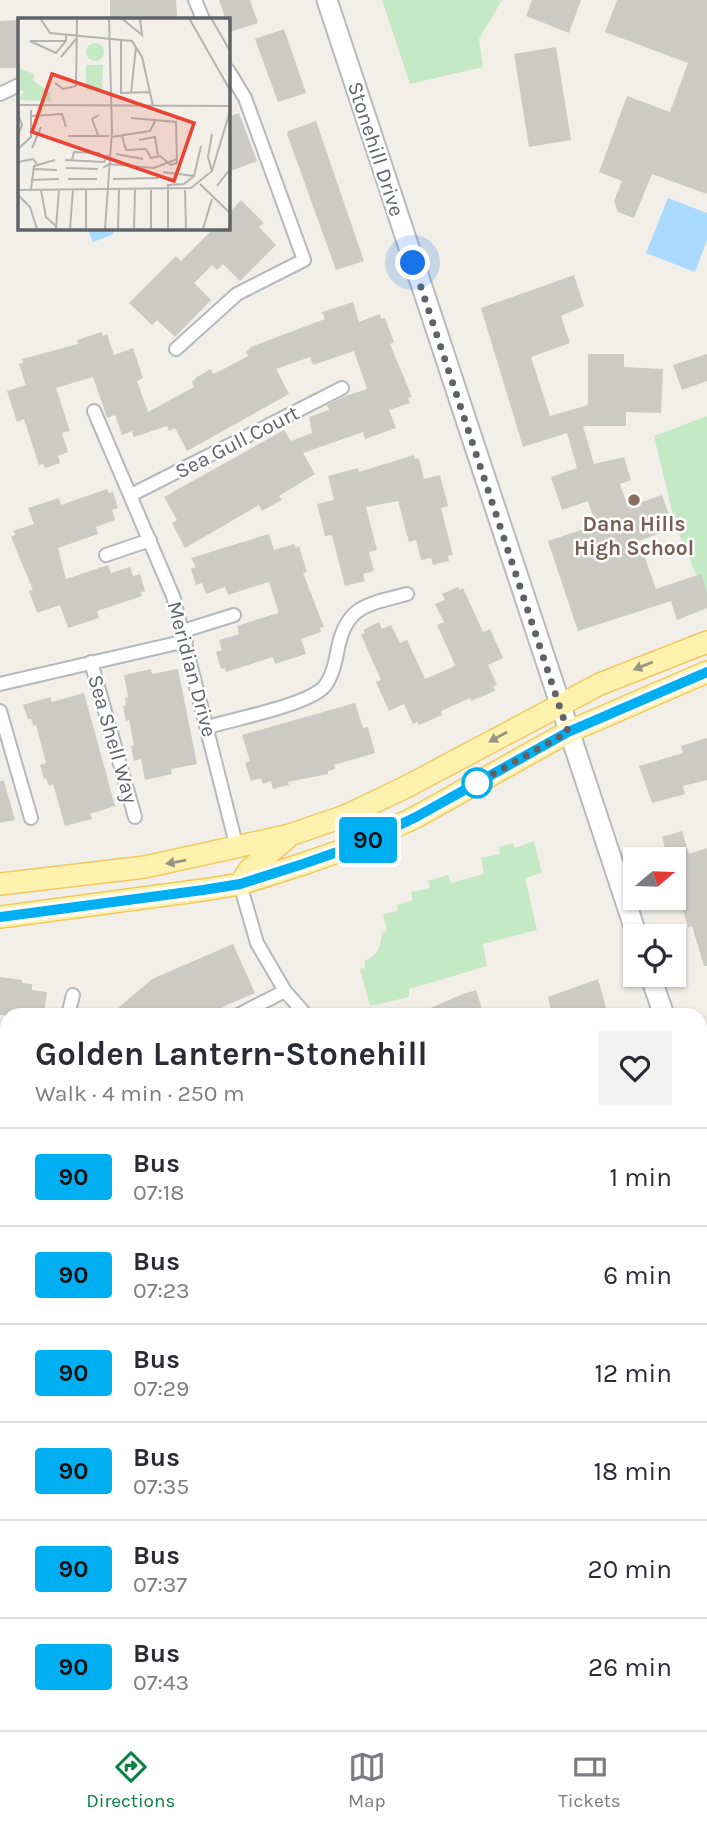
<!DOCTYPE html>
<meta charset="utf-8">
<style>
body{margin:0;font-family:Karla,sans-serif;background:#f2f2f3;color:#2b2b33;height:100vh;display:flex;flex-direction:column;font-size:26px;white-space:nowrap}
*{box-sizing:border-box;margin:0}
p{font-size:23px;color:#7c7c81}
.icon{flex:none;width:38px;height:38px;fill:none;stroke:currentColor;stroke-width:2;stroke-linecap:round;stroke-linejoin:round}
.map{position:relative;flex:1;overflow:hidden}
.panel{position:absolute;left:0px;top:1008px;width:707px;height:723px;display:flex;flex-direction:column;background:#fff;border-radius:21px 21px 0 0;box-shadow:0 2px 5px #0004}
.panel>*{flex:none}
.badge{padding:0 14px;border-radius:5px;font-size:24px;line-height:46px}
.needle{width:46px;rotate:71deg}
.controls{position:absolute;left:623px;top:847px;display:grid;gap:14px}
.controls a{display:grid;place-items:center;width:63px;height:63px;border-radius:0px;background:#fff;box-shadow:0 2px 5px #0004;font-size:35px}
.you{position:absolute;width:35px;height:35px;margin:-18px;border:5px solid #fff;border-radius:50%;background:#1a73e8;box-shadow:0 0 0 10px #1a73e833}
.map>.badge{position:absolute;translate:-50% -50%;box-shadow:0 0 0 4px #fff}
.round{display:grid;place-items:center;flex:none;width:74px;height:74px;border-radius:0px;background:#f2f2f3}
.overview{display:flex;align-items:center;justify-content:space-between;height:119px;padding:0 35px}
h1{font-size:33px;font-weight:700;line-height:52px}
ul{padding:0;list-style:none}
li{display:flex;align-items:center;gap:21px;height:98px;padding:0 35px;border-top:2px solid #e1e1e2}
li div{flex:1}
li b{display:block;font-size:26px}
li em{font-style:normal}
li .badge{min-width:77px;font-weight:700;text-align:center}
.dock{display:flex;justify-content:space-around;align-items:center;height:98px;border-top:2px solid #e1e1e2;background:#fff;font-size:19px;color:#7c7c81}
.dock a{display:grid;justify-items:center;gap:4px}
.dock .on{color:#0b8043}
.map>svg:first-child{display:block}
</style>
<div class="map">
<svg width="707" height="1730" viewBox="0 0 707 1730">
<rect width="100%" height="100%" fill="#f1efe8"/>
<path fill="#c5e8c5" d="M382 0H502L479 39 483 67 410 84Z
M707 416V600L676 527 654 436Z
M534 841 542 873 525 878 537 930 483 944 487 966 409 989V997L370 1006 360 969 365 968V961C378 955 381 946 382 932L387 931 383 914 398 911 397 905 413 900 411 892 430 888 428 881 448 875 451 883 484 874 481 858 500 854 499 847 513 843 515 848Z"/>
<path fill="#aadaff" d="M668 198 707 213V240L695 272 646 253Z
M87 228H111L114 234 93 242Z"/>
<path fill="#cccac5" d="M110 0H176L177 16 174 19H110Z
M219 0H250L258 23 230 32Z
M532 0H581L569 33 526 16Z
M617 0H707V194L652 174 634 218 618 212 614 201 622 181 599 172 627 96 670 112 688 63 605 32Z
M17 20 19 63H16V68H0V21Z
M284 29 306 93 278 102 255 39Z
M556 47 571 140 529 147 514 54Z
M239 113 257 161 228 172V117Z
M316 121 364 261 336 270 287 134 288 131Z
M241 200 264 223 259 227 276 245 240 281 223 264 217 270 212 265 194 283 211 300 175 337 157 320 152 325 129 303 176 256 181 261 214 228H228V214Z
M574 275 584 306 561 316 570 343 531 357 550 416 588 405V354H624V367L663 369 661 413 626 412V426H583L594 464 624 457 631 480 620 484 628 507 662 495 674 528 639 541 656 589 701 574 707 593V608L677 620 671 601 578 631 548 541 596 525 588 501 562 510 551 477 577 468 567 433 523 447 481 308Z
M353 302 359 322 380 314 381 319 385 318 394 342 390 344 412 397 408 398 410 403 389 410 396 428 365 439 363 432 303 453 315 474 279 496 282 500 262 511 259 505 185 548 172 523 177 520 164 497 284 430 291 441 312 433 309 417 329 410 327 405 346 396 367 389 354 351 313 365 310 357 276 369 289 394 187 451 175 428 169 431 167 426 134 437 132 431 122 435 115 415 107 418 93 377 56 388 70 431 62 433 68 452 58 456 60 463 45 468 43 464 39 465 24 419 17 422 7 391 26 385 19 364 23 363 22 359 78 344 77 340 101 332 103 336 107 334 114 355 133 348 143 378 137 381 148 412 194 387 192 382 197 377 211 369 213 374 222 370 248 356 246 352 251 347 325 319 322 312Z
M707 354V381L682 390 673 365Z
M414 455 415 459 419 458 424 479 440 475 448 506 441 508 453 555 448 556 449 561 433 565 431 558 421 560 416 540 409 542 398 501 366 507 377 550 369 552 374 571 363 574 365 581 345 586 332 535 325 536 317 504 334 500 328 476 358 468 359 472Z
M107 489 109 493 113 492 118 508 112 510 115 520 96 527 98 534 58 548 66 579 108 565 111 573 130 567 133 576 140 574 145 591 141 592 142 596 97 611 99 618 68 628 60 605 37 613 29 591 33 590 11 537 15 535 13 531 34 524 28 508 59 498 61 505Z
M269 534 274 550 294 544 296 548 299 546 307 572 303 573 324 627 320 628 321 632 301 639 306 654 275 664 273 657 226 672 225 668 221 669 216 652 222 650 219 640 239 634 237 626 278 613V610L269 582 228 595 225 587 206 594 202 583 196 585 191 569 196 567 191 558Z
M458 587 459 590 463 588 483 632 490 629 503 658 488 665 497 685 493 687 495 691 471 701 470 698 441 711 442 715 419 725 417 722 413 724 404 704 389 711 376 682 381 680 361 635 365 633 363 630 379 622 382 629 391 625 400 643 407 640 425 679 451 668 455 665 437 625 444 622 435 604 445 600 442 594Z
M151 669 152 674 178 669 197 764 171 769 172 774 145 780 141 759 134 761 131 746 134 745 129 720 126 721 123 706 126 705 125 698 128 697 124 675Z
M84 693 115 806 90 814 92 819 65 826 53 784 49 786 46 778 44 779 40 765 46 763 36 725 33 726 31 719H28L23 705 50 697 52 702Z
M355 703 363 728 368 727 375 753 334 765 335 769 328 771V774L288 782 289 785 273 789 271 781 263 784 261 778 251 781 245 763 250 761 242 735Z
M707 738V780L683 786 685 794 652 803 639 766 683 753 681 746Z
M0 781H4L15 820 0 823Z
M682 831 689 854 707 848V966H704L692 926 688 927 674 881V859H668L662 837Z
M233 944 255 993 204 1015H110L152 979Z
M0 977 22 980V983L32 984V990L47 992 44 1015H0Z
M598 979 608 1015H552L548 997Z
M476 990 484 1015H414L463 994Z"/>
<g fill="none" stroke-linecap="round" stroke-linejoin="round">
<g stroke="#b5b8bc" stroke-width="16">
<path id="minor" d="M195 0 203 19
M0 94 19 85
M176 349 237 294 304 260 245 98 228 70
M94 411 173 596 237 848
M131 495 342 388
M106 555 150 540
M183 631 234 615
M91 662 135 817
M0 684 186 641
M0 711 31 818
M208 727C234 719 307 705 324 687 331 679 335 664 337 653 345 606 365 605 407 594
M240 884 257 943 285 991 306 1015
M68 1015 73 995
M238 1015 285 991
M0 1177 7 1175
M0 1295 7 1315
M0 1438 7 1434
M75 1724 77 1730
M563 1730V1725"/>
</g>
<g stroke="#b6babf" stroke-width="23">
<path id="secondary" d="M327 0 637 936
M650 975 664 1015
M700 1122 707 1143"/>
</g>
<g stroke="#f2c960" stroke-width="24">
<path id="primary" d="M0 884 145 867 290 835 345 816 406 787 600 684 707 642
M240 884 250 869 286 839
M0 917 203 890 240 884 303 864 357 845 416 817 568 732 707 672"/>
</g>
<use href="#minor" stroke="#fff" stroke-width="12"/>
<use href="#secondary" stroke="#fff" stroke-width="19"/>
<use href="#primary" stroke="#fff2af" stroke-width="21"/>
</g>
<defs><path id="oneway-solid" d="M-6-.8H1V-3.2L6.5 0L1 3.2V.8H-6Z" transform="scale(1.75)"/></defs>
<g fill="#979581">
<use href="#oneway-solid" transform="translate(643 666) rotate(158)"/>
<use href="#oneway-solid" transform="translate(498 737) rotate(151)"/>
<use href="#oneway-solid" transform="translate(176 862) rotate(170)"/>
</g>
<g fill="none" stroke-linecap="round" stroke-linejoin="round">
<g stroke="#fff" stroke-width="16">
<path id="line" d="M0 917 203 890 240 884 303 864 357 845 416 817 568 732 707 672"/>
</g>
<use href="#line" stroke="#00aff2" stroke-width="10"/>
<path stroke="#5f6368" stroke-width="7" stroke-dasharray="0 12.6" d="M413 263 568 732 477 783"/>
</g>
<circle fill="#8d6e63" stroke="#fff" stroke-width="2.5" cx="634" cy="500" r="7"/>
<circle fill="#fff" stroke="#00aff2" stroke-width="3.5" cx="477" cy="783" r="14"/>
<g text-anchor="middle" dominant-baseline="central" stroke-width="5" stroke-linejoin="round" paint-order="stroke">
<g font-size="21" fill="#5f6368" stroke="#fff">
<text transform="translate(376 149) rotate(72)">Stonehill Drive</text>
<text transform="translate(237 442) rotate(-27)">Sea Gull Court</text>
<text transform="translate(192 669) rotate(75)">Meridian Drive</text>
<text transform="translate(113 739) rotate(74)">Sea Shell Way</text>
</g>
<g font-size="21" font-weight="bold" fill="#785e54" stroke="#fff">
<text x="634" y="524">Dana Hills<tspan x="634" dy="24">High School</tspan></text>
</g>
</g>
<g transform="translate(18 18)">
<rect width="212" height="212" fill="#f1efe8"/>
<path d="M68 34a9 9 0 1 1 18 0a9 9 0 1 1-18 0ZM68 47H85L84 73 68 72ZM0 50 16 56 15 62 33 76V83L0 82 6 73 0 72Z" fill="#c5e8c5"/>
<path fill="none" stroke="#b3b3b1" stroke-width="2" d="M22 0 32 15 114 23 124 39 135 88M103 0 124 17 122 0M171 0 212 72M193 0 212 33M103 22V75L132 74M48 23H12L38 35 48 23V17M43 39 58 21M37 65 45 71 58 68 59 0M113 75 118 29M0 87 212 88M0 96 4 107 0 117M14 98 44 96 48 109M80 117 74 101 81 97M50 118H91M104 118 108 132 128 131 133 140 142 138 153 147 159 145 158 104 113 100M93 119 132 113 138 101M121 122 137 119 140 139M14 130 23 109M0 131 13 119V92M98 136 125 141M47 142 86 144 90 137M54 142 56 134 82 135M0 144 15 141 19 146M48 150 80 151M85 150 91 146 136 150 159 141M15 151 39 152M194 153 190 139 194 116M145 154 176 158M50 161H79M95 161 141 160M13 162 41 161M182 166 212 195M199 168 212 151M68 171V211M0 172 173 170 194 153 212 93M13 172 16 148 37 142M23 172 28 199 38 208M167 172 168 211M0 177 12 189 19 211M38 211 41 171M52 211 55 171M87 211 94 113 91 0M100 211 101 172M116 211 117 172M133 211V172M150 211V167L166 166 176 158 183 128M185 211 194 181"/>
<path fill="#ea4335" fill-opacity="0.15" stroke="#ea4335" stroke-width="3.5" d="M34 56 176 105 156 163 14 114Z"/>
<rect width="212" height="212" fill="none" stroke="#5f6368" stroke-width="3.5"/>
</g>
</svg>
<div class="controls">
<a><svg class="needle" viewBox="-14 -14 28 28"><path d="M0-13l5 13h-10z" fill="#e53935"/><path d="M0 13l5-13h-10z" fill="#7c7c81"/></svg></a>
<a><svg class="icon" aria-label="locate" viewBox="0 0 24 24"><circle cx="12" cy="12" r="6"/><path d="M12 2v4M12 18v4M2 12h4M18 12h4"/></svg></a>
</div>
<div class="you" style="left:413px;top:263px"></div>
<b class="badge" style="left:368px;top:840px;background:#00aff2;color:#111">90</b>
<section class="panel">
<div class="overview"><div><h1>Golden Lantern-Stonehill</h1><p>Walk · 4 min · 250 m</p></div><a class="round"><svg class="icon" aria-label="heart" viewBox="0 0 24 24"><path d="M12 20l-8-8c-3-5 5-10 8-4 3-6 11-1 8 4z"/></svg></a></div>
<ul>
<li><span class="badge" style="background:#00aff2;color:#111">90</span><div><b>Bus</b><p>07:18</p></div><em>1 min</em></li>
<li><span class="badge" style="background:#00aff2;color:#111">90</span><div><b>Bus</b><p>07:23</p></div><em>6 min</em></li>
<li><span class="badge" style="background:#00aff2;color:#111">90</span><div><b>Bus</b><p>07:29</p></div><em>12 min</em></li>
<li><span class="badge" style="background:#00aff2;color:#111">90</span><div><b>Bus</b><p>07:35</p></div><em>18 min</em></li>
<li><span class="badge" style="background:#00aff2;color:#111">90</span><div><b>Bus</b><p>07:37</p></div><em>20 min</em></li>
<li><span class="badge" style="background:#00aff2;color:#111">90</span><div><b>Bus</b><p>07:43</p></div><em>26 min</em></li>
</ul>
</section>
</div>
<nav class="dock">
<a class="on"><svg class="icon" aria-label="directions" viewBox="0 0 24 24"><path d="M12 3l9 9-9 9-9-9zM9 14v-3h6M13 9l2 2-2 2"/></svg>Directions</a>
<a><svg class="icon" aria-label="map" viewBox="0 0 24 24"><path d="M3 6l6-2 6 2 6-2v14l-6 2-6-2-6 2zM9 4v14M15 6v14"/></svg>Map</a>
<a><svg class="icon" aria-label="tickets" viewBox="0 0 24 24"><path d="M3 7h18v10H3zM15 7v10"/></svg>Tickets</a>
</nav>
